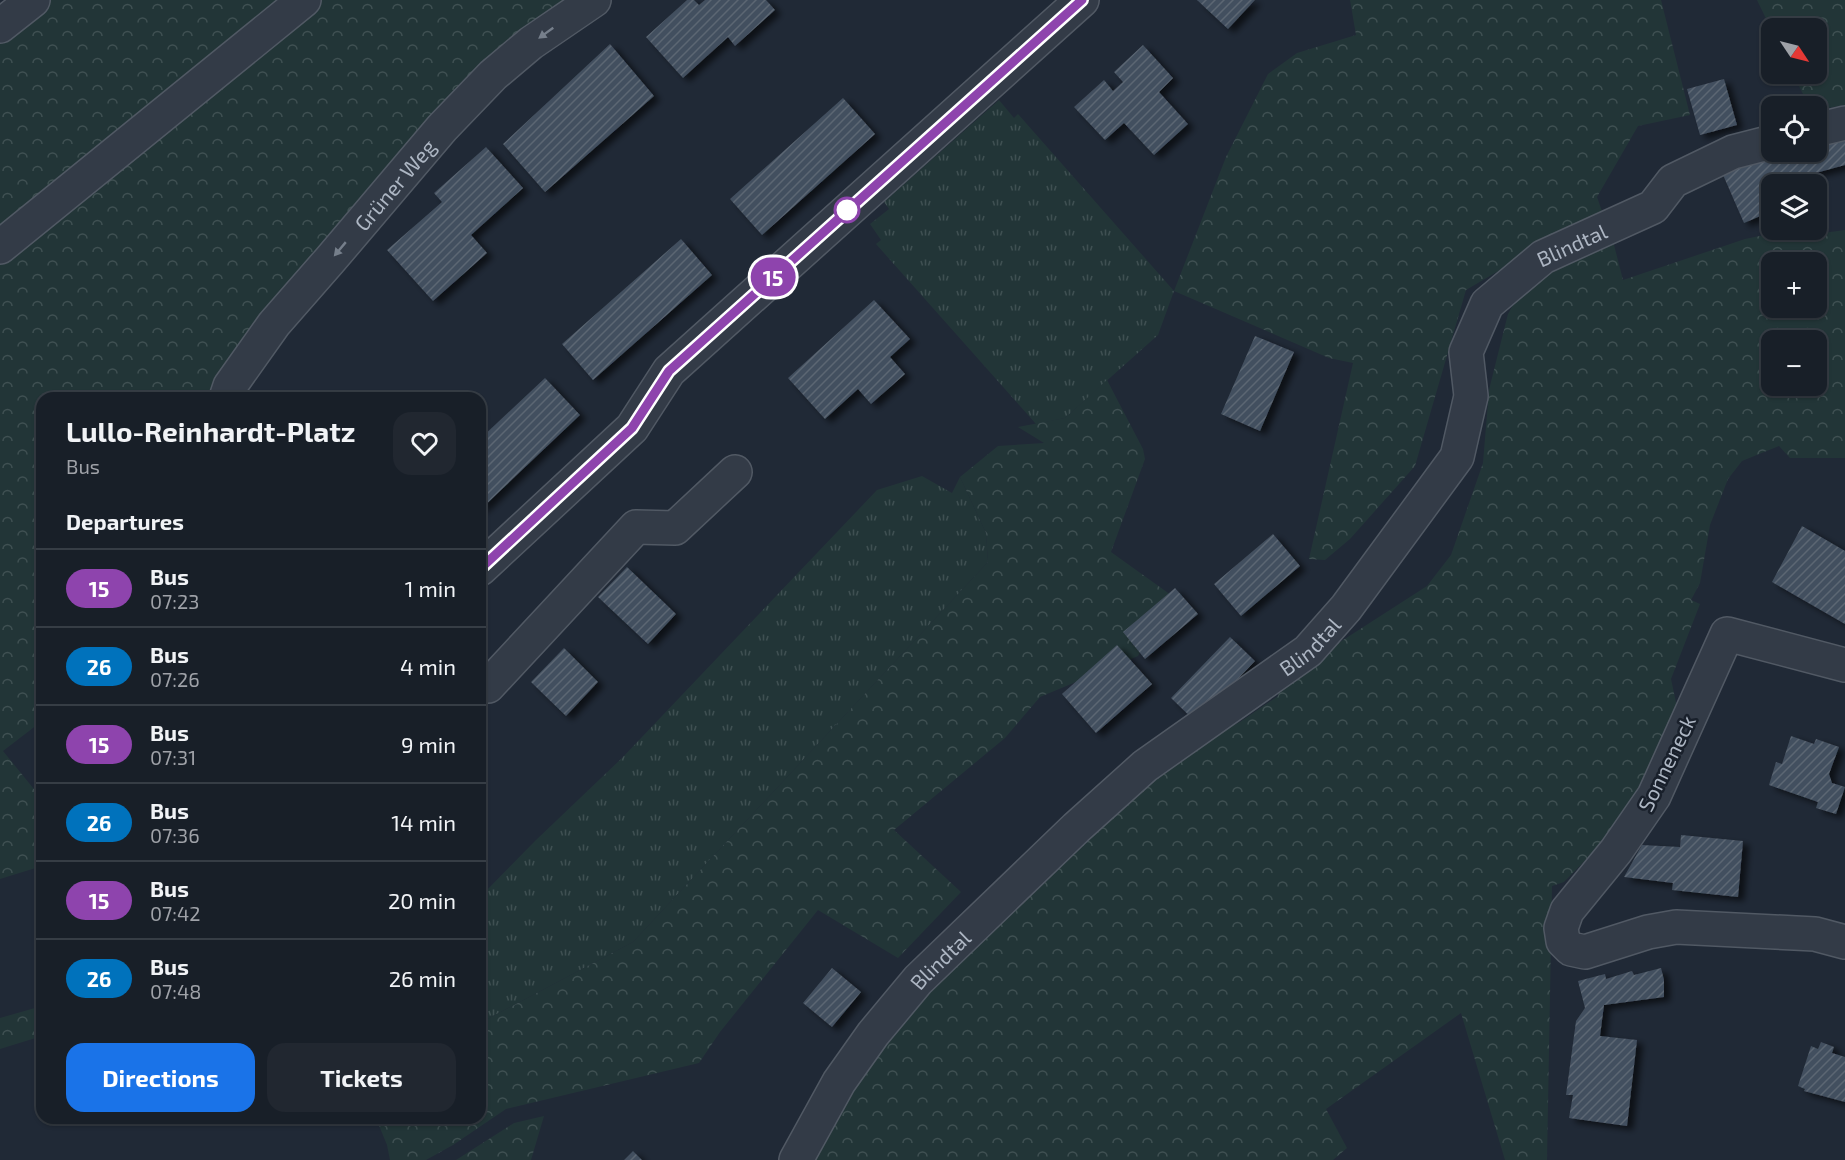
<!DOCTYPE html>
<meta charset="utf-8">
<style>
body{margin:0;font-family:"Exo 2",sans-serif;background:#212730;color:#f1f3f6;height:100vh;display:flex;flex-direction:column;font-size:22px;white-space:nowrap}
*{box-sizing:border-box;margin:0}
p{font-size:20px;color:#9fa2a8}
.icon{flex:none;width:33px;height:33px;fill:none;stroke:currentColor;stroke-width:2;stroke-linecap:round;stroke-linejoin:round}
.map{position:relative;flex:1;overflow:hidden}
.drawer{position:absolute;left:36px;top:392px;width:450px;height:732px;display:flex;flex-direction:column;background:#181f28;border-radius:18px;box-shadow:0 2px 4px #0004,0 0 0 2px #363d45}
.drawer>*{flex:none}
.badge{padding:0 12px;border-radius:20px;font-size:21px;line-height:39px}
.needle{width:39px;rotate:125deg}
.fabs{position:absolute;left:1761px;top:18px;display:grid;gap:12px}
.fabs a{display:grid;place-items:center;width:66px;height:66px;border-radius:12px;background:#181f28;box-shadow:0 2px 4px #0004,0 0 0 2px #363d45;font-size:30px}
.map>.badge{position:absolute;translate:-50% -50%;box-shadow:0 0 0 3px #fff}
h2{padding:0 30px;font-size:22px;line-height:54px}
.round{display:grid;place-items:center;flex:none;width:63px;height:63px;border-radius:18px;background:#212730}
.summary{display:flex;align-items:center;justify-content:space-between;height:102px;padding:0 30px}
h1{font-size:28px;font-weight:700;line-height:45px}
.action{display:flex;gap:12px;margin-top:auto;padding:12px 30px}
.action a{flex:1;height:69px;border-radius:18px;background:#1a73e8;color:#fff;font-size:24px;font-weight:700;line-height:69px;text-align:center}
.action a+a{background:#212730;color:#f1f3f6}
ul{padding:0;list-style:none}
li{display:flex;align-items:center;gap:18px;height:78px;padding:0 30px;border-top:2px solid #363d45}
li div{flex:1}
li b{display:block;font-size:22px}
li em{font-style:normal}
li .badge{min-width:66px;font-weight:700;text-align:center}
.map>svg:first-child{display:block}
</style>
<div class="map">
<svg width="1845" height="1160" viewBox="0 0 1845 1160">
<defs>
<pattern id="grass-tufts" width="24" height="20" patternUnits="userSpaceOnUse" patternTransform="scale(1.5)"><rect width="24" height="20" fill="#223537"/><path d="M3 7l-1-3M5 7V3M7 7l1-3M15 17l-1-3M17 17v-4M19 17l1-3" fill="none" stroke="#3f5052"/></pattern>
<pattern id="forest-crowns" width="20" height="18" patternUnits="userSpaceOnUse" patternTransform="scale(1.5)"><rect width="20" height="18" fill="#223537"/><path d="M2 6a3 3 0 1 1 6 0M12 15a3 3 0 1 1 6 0" fill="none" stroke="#3f5052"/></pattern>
<pattern id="building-hatch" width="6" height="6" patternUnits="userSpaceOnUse" patternTransform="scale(1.5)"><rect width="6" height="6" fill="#434f5e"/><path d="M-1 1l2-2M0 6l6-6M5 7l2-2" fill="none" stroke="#5b6673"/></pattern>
<filter id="shadow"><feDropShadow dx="6" dy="4" stdDeviation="3" flood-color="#0009"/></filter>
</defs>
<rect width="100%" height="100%" fill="#202936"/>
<path fill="url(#grass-tufts)" d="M999 100 1014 118 1018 114 1174 291 1158 335 1065 418 1036 424 876 244 881 240 870 224 889 209 884 202Z
M922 476 952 493 960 477 986 533 988 562 633 942 480 1023V897L535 841 622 758 877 490Z"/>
<path fill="url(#forest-crowns)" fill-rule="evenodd" d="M46 0H565L512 38 462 83 434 114 212 397 42 398V721L3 751 42 799V866L0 879V37Z
M1350 0H1661L1690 115 1638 126 1597 197 1605 220 1541 246 1466 290 1415 466 1350 539 1325 560 1309 559 1353 363 1329 358 1174 291 1226 157 1268 74 1297 53 1356 35Z
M1757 0H1845V105L1828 108 1817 115 1816 106H1809L1793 74H1816V28L1771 29Z
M1788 230H1807L1809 235 1845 230V458H1790L1779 446 1742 461 1728 479 1710 525 1700 583 1691 600 1700 604 1671 679 1678 712 1642 791 1618 827 1564 882 1552 886 1547 1160H1505L1461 1013 1326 1109 1347 1148 1333 1160H810L871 1050 995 920 1180 752 1240 722 1278 696 1281 680 1427 586 1451 555 1483 463 1489 390 1508 314 1519 294 1551 267 1613 241 1623 280 1745 239ZM1772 262H1816V308H1772ZM1772 340H1816V386H1772Z
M1107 380 1143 449 1145 459 1111 552 1171 595 1138 656 1040 697 1005 738 894 830 961 892 898 958 818 910 720 1032 699 1063 506 1109 453 1145 426 1160H390L387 1145 376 1118H480V1023L633 942 988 562 986 533 960 477 998 446 1044 443 1018 427 1065 418Z
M42 1006V1036L0 1049V1018Z
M544 1116 531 1160H456L514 1123Z"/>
<path fill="url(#building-hatch)" filter="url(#shadow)" d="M687 0H694L699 5 705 0H766L775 10 735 46 728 37 683 78 646 37Z
M1197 0H1255L1228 29Z
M610 44 654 96 545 192 503 144Z
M1143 45 1173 78 1159 92 1188 124 1154 155 1124 123 1105 140 1074 107 1104 80 1113 91 1123 82 1114 72Z
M1724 79 1737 125 1700 135 1687 89Z
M843 98 875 134 762 235 730 199Z
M1845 134V165L1783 182 1785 184H1772V211L1744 223 1720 168 1778 152H1816V141Z
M486 147 523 188 471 235 487 253 433 301 387 250 442 202 434 193Z
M681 239 712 275 593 380 562 344Z
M874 300 910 339 890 357 905 374 871 404 858 389 825 419 788 378Z
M1255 336 1294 352 1260 431 1221 414Z
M545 378 580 415 480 510V439Z
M1802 526 1845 551V624L1772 582Z
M1273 534 1300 566 1241 616 1214 584Z
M627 567 676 614 648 644 598 597Z
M1175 588 1198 614 1145 659 1123 632Z
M1230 637 1255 661 1196 722 1171 698Z
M1117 645 1152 684 1096 733 1062 694Z
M564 648 598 682 566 716 531 682Z
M1791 736 1814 744 1816 739 1839 747 1829 774 1832 783 1845 787 1836 814 1816 808 1818 802 1769 785 1776 762 1782 764Z
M1681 835 1743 841 1738 897 1672 890 1673 883 1624 877 1642 845 1680 847Z
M832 968 861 992 832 1027 803 1003Z
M1661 968 1664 980V997L1604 1005 1600 1036 1637 1040 1627 1126 1569 1118 1573 1095H1566L1576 1021 1585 1008 1578 981 1605 974 1606 979 1632 971 1634 975Z
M1821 1042 1834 1047 1832 1053 1845 1057V1102L1804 1091 1805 1089 1798 1086 1811 1046 1818 1049Z
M633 1151 642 1160H624Z"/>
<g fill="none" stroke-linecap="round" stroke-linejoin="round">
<g stroke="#515964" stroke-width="36">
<g id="minor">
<path d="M0 26 33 0"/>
<path d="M1816 130 1845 123"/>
<path d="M0 247 304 0"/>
<path id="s1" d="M226 398 230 386 274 324 330 260 442 128 493 75 531 43 594 0"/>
<path d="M480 569 632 428 669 371 1082 0"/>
<path d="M1845 665 1727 634 1654 796 1616 851 1567 911 1561 928 1563 941 1571 949 1585 952 1648 932 1676 927 1815 934 1845 942"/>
<path d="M480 678 488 686 636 527 675 528 735 472"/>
<path id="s2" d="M796 1160 839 1082 873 1034 918 980 1076 828 1145 766 1308 651 1346 608 1457 457 1471 396 1466 352 1487 304 1543 257 1653 207 1673 181 1733 152 1772 142"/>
</g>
</g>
<use href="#minor" stroke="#333b47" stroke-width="33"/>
</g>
<defs><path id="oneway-solid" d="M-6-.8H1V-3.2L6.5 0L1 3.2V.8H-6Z" transform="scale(1.5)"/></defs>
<g fill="#767f8b">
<use href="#oneway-solid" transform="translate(546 33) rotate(144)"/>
<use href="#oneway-solid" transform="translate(340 249) rotate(130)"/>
</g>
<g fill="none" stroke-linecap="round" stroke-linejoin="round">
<g stroke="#fff" stroke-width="14">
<path id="line" d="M480 569 632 428 669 371 1082 0"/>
</g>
<use href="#line" stroke="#8e44ad" stroke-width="9"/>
</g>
<circle fill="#fff" stroke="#8e44ad" stroke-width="3" cx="847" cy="210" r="12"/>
<g text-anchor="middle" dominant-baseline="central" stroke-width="5" stroke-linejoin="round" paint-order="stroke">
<g font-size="21" fill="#adb6c3" stroke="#19202b">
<text stroke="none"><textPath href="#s1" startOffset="273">Grüner Weg</textPath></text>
<text stroke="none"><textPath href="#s2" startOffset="1238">Blindtal</textPath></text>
<text stroke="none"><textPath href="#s2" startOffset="734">Blindtal</textPath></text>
<text transform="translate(1666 763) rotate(-64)">Sonneneck</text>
<text stroke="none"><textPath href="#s2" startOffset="248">Blindtal</textPath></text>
</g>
</g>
</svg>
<div class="fabs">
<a><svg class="needle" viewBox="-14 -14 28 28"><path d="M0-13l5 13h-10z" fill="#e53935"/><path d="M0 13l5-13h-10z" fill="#9fa2a8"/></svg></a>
<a><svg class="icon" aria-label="locate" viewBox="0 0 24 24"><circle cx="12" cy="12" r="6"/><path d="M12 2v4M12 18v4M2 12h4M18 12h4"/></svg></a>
<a><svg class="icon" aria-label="layers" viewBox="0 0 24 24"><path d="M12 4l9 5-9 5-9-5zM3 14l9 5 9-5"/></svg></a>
<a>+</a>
<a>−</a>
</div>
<b class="badge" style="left:773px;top:277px;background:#8e44ad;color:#fff">15</b>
<section class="drawer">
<div class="summary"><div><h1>Lullo-Reinhardt-Platz</h1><p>Bus</p></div><a class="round"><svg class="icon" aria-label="heart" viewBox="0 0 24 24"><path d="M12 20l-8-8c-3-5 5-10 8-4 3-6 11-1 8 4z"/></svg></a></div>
<h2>Departures</h2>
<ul>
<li><span class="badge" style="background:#8e44ad;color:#fff">15</span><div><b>Bus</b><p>07:23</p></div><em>1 min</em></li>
<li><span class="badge" style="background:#0072bc;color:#fff">26</span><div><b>Bus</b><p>07:26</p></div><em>4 min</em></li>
<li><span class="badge" style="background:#8e44ad;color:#fff">15</span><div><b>Bus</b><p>07:31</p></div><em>9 min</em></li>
<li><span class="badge" style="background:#0072bc;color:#fff">26</span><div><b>Bus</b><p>07:36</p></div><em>14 min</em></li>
<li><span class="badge" style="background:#8e44ad;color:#fff">15</span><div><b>Bus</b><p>07:42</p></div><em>20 min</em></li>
<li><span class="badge" style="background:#0072bc;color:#fff">26</span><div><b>Bus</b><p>07:48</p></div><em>26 min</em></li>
</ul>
<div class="action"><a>Directions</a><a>Tickets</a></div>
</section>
</div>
